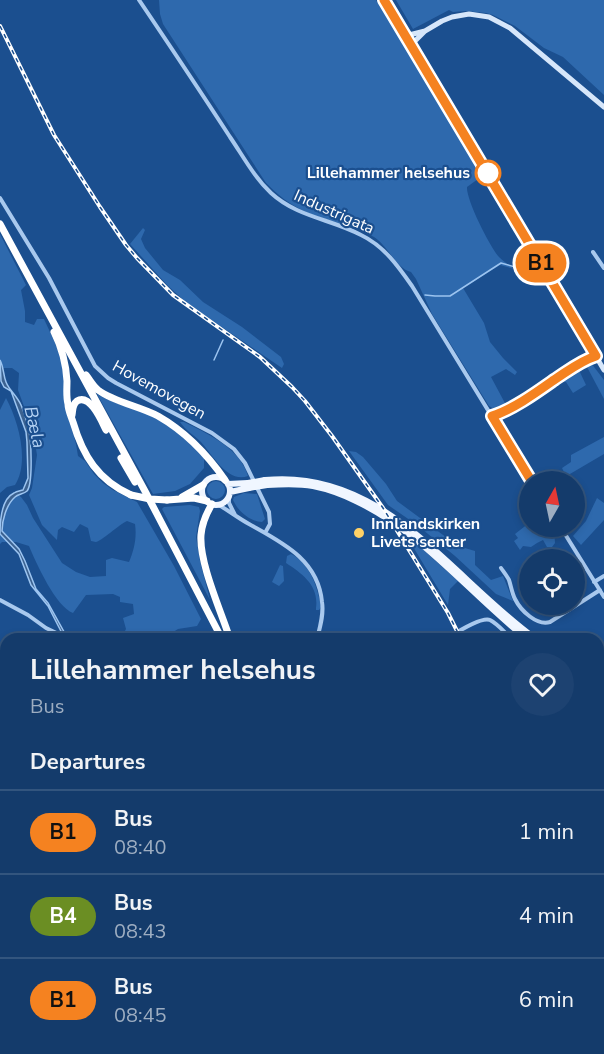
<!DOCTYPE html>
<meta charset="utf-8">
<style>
body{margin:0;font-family:"Nunito Sans",sans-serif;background:#1d4271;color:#f1f3f6;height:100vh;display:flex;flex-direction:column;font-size:22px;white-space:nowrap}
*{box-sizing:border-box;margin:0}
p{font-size:20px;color:#9dadc1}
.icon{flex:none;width:33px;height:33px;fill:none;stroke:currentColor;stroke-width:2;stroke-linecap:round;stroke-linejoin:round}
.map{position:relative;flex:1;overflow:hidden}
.details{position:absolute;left:0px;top:633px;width:604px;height:422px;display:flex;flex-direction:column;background:#143b6b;border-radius:18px 18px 0 0;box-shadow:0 3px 9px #0003,0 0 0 2px #33557e}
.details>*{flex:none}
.badge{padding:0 12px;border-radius:20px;font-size:21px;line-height:39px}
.needle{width:39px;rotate:9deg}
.fabs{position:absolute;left:519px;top:471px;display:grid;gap:12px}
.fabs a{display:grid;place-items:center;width:66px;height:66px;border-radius:50%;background:#143b6b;box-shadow:0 3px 9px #0003,0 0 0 2px #33557e;font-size:30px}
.map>.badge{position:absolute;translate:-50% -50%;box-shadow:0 0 0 3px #fff}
h2{padding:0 30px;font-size:22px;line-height:54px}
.round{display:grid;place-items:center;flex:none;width:63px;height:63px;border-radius:32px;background:#1d4271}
.headline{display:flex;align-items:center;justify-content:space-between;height:102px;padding:0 30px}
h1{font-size:28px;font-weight:700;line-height:45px}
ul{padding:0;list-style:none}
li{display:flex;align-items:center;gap:18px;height:84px;padding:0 30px;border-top:2px solid #33557e}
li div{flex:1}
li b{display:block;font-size:22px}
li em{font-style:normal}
li .badge{min-width:66px;font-weight:700;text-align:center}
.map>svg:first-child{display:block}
</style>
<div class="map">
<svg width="604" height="1054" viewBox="0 0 604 1054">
<rect width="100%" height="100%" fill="#1b4f8f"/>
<path fill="#2e69ad" d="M159 0H376L462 141 479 174 478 179 467 187C466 200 490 247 499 257 503 261 509 265 514 269L500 265 463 288 484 323 490 342 503 358 517 372 515 375 506 369 491 377 506 405 494 409 489 406 432 314 416 279 411 272C397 269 388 246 374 237 352 224 327 222 304 211 289 204 278 195 266 183L163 24 160 14Z
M396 0H604V95L563 57 544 48 515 26 493 15 486 13 466 11 453 12 449 10 413 29Z
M143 228 145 230 141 239 145 248 163 270 180 280 203 302 242 327 281 357 284 364 282 368 188 304 167 285 130 244Z
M0 234 26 285 21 290 25 311V322L34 325 37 319H44L61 356 68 417 76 444 78 456 85 461 94 474 103 483 113 490 137 502 174 566 201 619 197 626 178 629 170 634V639H121L126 629 123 618 134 614 133 604 120 602V597L113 594 86 595 73 613C56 607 36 563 29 546L16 542H2L0 544C0 523 0 504 14 492L21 497 27 505 33 518 62 563 76 572 90 577 106 576V560L112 558 129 562C134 550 137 538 135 524L127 521C120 524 100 542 96 542 94 542 93 541 91 541L88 528 80 524 74 532 62 527 58 530 57 540 42 525 29 495 32 488 37 455 33 431 18 390 19 373 12 368H0Z
M585 363H591L604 380V399L587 367H583Z
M575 368H578L586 385 573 393 566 382H559V379Z
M97 394C112 403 129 407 145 413 168 422 188 440 204 458V468L190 484 175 491 153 494Z
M6 398C18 420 30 462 15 485L7 487 0 493V410Z
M180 422H184C208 434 240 448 248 476 228 484 212 454 201 442 194 435 185 430 180 422Z
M604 437V454L558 481H553L565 474 562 468 571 462V455Z
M349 451 356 452 363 457 386 484 397 501 458 546 475 551V565L491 580 503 576 513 601 496 594 455 556 417 525 388 505Z
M207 490a9 9 0 1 1 18 0a9 9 0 1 1-18 0Z
M244 493 257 494 265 519 262 522C249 521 238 511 233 500L234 497Z
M597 498 604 503V520L581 545 573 536 586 521Z
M190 505 199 507 200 511 196 537 200 561 210 600 162 509 164 507Z
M529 523 530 526 554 527 555 543 552 547H547L543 540 537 543 531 547 523 546 520 550 514 541 518 538 515 534Z
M409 540 418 545 458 581 450 589 448 605Z
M291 554C310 563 318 588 321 607L319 610H316V608C319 586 303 574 286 563L287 556Z
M280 565 283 566 284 581 279 586 272 582Z
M0 652H6V695L0 688Z
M411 1049 413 1054H337V1052L341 1049Z"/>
<path fill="#3c6290" stroke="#9cc4f0" stroke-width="1.5" d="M0 360C4 368 3 374 6 382 9 390 17 396 21 405 25 414 28 426 30 436 31 446 33 484 27 491 24 494 18 494 15 497 6 505 2 521 2 531L19 549 25 561 36 589 48 603 68 639H65L48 606 31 585 19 554 0 534C0 522 1 499 14 493 17 491 20 491 23 490L28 478 27 442 26 432 11 391 4 387 1 381Z
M0 693 6 698V1048L340 1049 336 1052V1054H0Z"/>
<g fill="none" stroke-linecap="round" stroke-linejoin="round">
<path stroke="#9cc4f0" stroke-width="1.5" d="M425 295 435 296H450L501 263 522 269 541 278
M214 360 223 340"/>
<path stroke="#a9c9ee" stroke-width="4" d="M139 0C170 46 200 91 230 137 243 156 254 177 271 193 297 217 331 219 361 235 384 246 398 266 412 286L532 482
M0 198 49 278 95 366 108 378 116 383 212 433 234 449 245 463 269 512 270 524 265 533
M593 252 604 268
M492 416C512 409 537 392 554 380 568 371 580 361 596 356
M229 495V503L235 515
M217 504C228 510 238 518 249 524 281 542 318 559 322 602 324 614 320 627 317 639
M560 526 604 597
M501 568C503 571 507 576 509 580 511 586 512 593 515 599 521 611 537 626 550 622L600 590
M594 582 604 576
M0 600 28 615 46 628 69 639
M446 639C454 634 481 616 490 620 498 624 505 633 512 639
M598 749 604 752
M598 955 604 961
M543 1048 545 1054
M600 1054 599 1038 604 1029"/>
<path stroke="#d6e6fa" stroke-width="5" d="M384 0 604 370
M405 36 425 31
M411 45 425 31 442 21 452 17 469 14 489 17 510 28 604 107
M598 734 604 739"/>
<path stroke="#f0f6ff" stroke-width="6" d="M202 491a14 14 0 1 1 28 0a14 14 0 1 1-28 0Z
M265 480C384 468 451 578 536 639
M228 484 248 483
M267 485C282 484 297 483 313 486 328 489 342 494 356 501 423 533 469 593 527 639
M230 492 249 488
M598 663 604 664
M598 668 604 669"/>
<path stroke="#fff" stroke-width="7" d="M0 224 146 493 222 639
M54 332C62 348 66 364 67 381 67 389 66 397 68 404 68 410 71 416 73 422 83 456 98 480 131 495
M86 375C90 380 93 386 98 390 114 402 139 406 158 416 186 432 207 454 225 480
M72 415C73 410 72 405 77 401 90 393 102 422 106 430
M121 458 135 482
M182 497 203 485
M167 500 194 498 207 501
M212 504C206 514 202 523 201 535 199 563 221 611 230 639
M415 1048 418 1054"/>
<g stroke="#fff" stroke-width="4">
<path id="rail" d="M0 26 54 135 100 207 126 245 137 258 173 295 260 357 292 387 305 401 332 436 383 508 448 613 461 639
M598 909 604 919"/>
</g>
<use href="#rail" stroke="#1b4f8f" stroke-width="1.5" stroke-dasharray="4.5" stroke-linecap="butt"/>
<path stroke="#f0f6ff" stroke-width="6" d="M248 483 265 480
M249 488 267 485"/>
<path stroke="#fff" stroke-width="7" d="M131 495 150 499 167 500"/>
</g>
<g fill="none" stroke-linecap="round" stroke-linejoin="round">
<g stroke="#fff" stroke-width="14">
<path id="line" d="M384 0 596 356C580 361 568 371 554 380 537 392 512 410 492 416L532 482"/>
</g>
<use href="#line" stroke="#f58220" stroke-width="9"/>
</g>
<circle fill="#fff" stroke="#f58220" stroke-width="3" cx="488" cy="173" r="12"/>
<circle fill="#ffd166" stroke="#1b4f8f" stroke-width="2" cx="359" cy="533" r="6"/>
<g text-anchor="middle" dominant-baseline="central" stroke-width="4.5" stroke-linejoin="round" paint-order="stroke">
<g font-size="16" font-weight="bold" fill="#fff" stroke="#1b4f8f" text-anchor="end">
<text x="470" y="173">Lillehammer helsehus</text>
</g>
<g font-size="16" fill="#fff" stroke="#1b4f8f">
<text transform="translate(334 212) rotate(24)">Industrigata</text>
<text transform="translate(159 390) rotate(29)">Hovemovegen</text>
</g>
<g font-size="16" font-weight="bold" fill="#fff" stroke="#1b4f8f" text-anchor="start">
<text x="371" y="524">Innlandskirken<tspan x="371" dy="18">Livets senter</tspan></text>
</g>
<g font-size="18" font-style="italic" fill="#b5d3f5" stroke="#1b4f8f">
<text transform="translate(35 427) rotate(77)">Bæla</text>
</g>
</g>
</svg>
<div class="fabs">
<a><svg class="needle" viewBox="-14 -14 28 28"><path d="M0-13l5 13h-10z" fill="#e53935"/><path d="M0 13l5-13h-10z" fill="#9dadc1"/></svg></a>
<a><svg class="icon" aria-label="locate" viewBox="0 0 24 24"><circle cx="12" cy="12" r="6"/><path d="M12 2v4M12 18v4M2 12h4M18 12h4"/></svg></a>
</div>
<b class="badge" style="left:541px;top:263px;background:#f58220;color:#111">B1</b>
<section class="details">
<div class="headline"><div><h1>Lillehammer helsehus</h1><p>Bus</p></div><a class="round"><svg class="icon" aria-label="heart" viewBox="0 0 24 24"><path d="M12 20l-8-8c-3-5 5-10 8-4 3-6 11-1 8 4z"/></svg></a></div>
<h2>Departures</h2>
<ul>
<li><span class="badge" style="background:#f58220;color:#111">B1</span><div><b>Bus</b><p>08:40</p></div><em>1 min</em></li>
<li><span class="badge" style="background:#6b8e23;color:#fff">B4</span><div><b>Bus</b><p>08:43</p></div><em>4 min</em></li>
<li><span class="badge" style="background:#f58220;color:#111">B1</span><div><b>Bus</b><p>08:45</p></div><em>6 min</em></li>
</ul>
</section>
</div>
